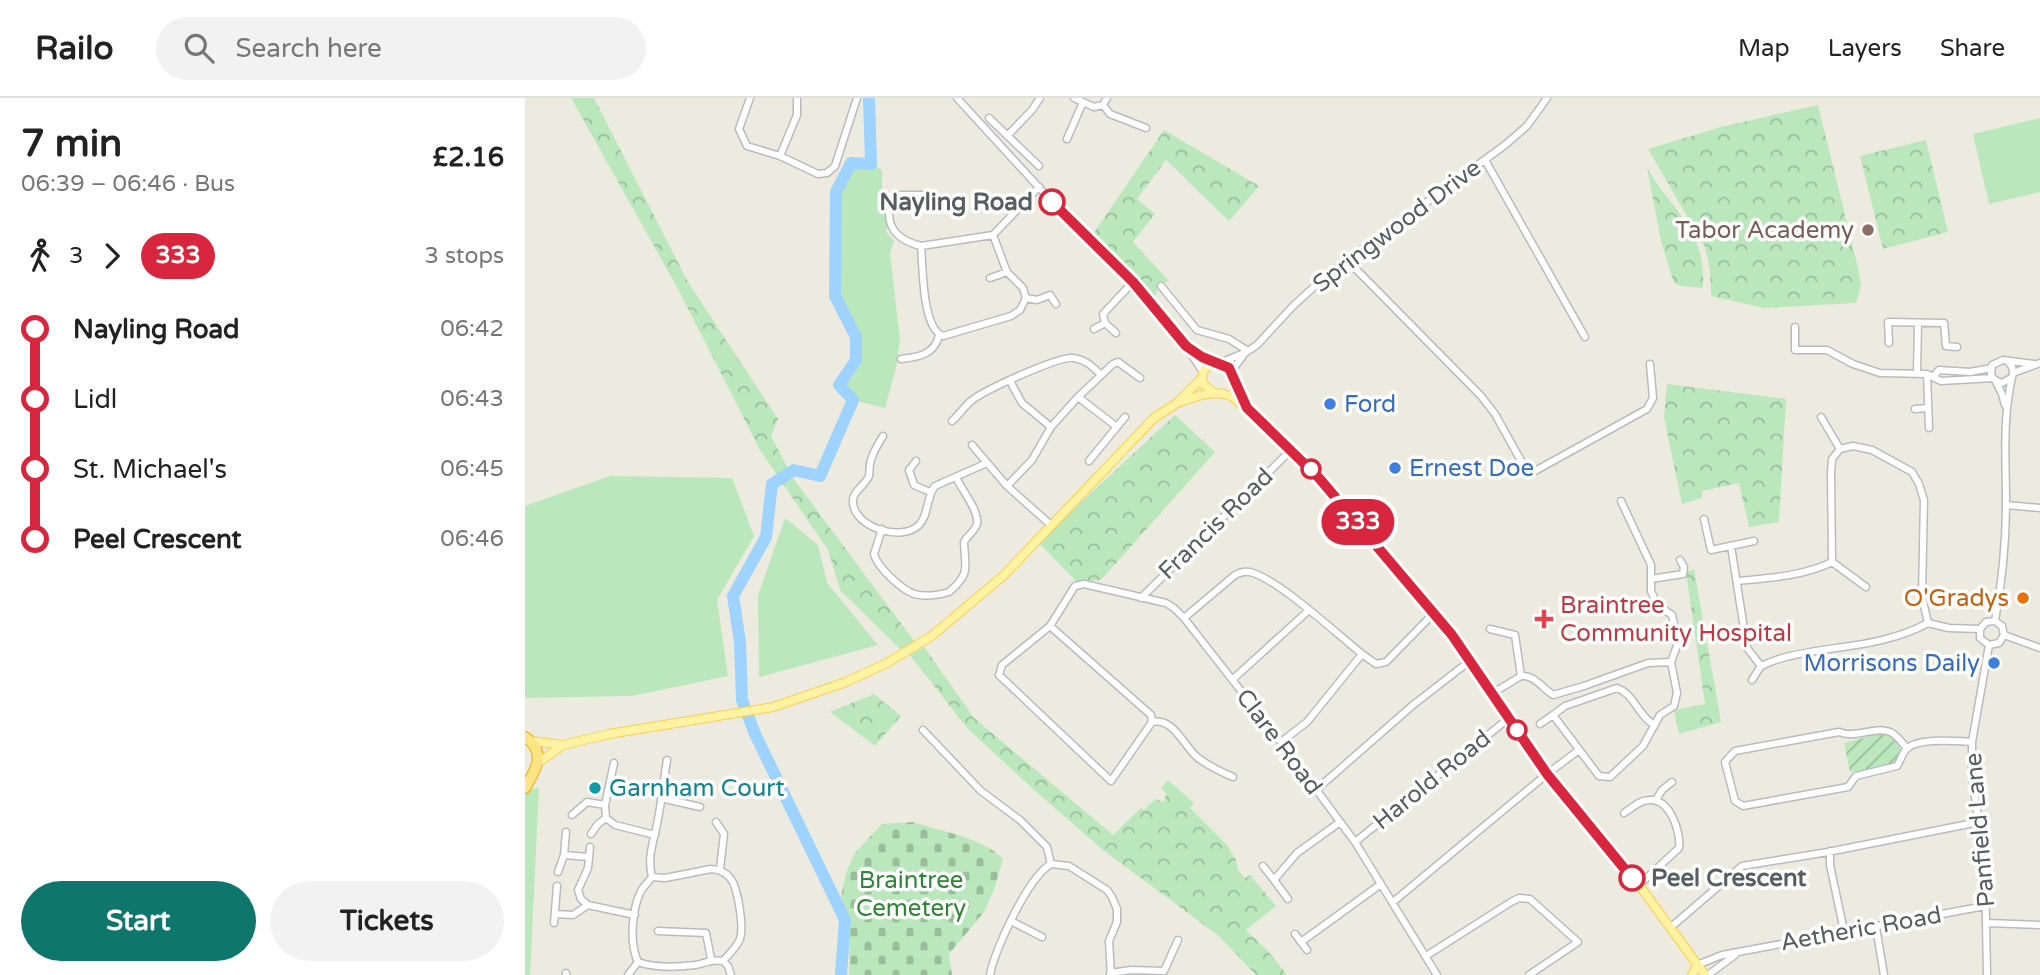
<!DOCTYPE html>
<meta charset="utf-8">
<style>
body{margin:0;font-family:"Varela Round",sans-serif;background:#f2f2f2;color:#222;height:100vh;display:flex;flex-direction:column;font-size:26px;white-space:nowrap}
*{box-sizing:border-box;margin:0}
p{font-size:23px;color:#767676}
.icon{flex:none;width:38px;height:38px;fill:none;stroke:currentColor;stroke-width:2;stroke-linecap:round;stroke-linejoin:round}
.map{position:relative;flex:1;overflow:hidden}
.side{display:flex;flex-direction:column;background:#fff;width:525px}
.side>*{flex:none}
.badge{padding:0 14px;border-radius:23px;font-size:24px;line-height:46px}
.map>.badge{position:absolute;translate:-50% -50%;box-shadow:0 0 0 4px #fff}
.legs{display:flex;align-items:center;gap:10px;height:77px;padding:0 21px;font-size:23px}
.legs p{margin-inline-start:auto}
.summary{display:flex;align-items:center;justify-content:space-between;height:119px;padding:0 21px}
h1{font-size:38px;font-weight:800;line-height:52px}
.button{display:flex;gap:14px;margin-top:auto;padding:14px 21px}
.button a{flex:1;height:80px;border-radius:42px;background:#0f766e;color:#fff;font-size:28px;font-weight:800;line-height:80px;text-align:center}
.button a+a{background:#f2f2f2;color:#222}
ul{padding:0 21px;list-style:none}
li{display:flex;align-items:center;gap:24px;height:70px;font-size:26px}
li i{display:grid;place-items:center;width:10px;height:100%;margin:0 9px;background:currentColor}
li i::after{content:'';width:18px;height:18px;margin:-9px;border:5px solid;border-radius:50%;background:#fff}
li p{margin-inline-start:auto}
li:first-child i{background:linear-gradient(#0000 50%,currentColor 0)}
li:last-child i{background:linear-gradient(currentColor 50%,#0000 0)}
header{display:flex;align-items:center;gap:42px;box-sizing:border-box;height:98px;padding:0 35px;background:#fff;border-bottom:2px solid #e0e0e0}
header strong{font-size:33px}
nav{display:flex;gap:38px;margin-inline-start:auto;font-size:24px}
.search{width:490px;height:63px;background:#f2f2f2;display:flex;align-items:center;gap:18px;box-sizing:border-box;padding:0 24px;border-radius:38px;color:#767676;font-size:26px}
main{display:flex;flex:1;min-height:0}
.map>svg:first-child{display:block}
</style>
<header>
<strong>Railo</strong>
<div class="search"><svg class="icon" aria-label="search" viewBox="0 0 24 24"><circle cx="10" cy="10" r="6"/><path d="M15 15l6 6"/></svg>Search here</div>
<nav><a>Map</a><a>Layers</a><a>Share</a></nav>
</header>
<main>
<section class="side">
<div class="summary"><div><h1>7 min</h1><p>06:39 – 06:46 · Bus</p></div><b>£2.16</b></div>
<div class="legs"><svg class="icon" aria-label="walk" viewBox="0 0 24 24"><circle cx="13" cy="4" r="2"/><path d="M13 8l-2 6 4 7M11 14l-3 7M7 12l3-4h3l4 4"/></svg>3<svg class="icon" aria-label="forward" viewBox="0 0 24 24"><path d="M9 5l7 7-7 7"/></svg><b class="badge" style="background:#d7263d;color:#fff">333</b><p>3 stops</p></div>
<ul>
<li><i style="color:#d7263d"></i><b>Nayling Road</b><p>06:42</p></li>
<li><i style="color:#d7263d"></i><span>Lidl</span><p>06:43</p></li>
<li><i style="color:#d7263d"></i><span>St. Michael's</span><p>06:45</p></li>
<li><i style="color:#d7263d"></i><b>Peel Crescent</b><p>06:46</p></li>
</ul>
<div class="button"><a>Start</a><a>Tickets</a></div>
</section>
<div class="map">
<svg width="1515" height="877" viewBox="0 0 1515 877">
<defs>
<pattern id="forest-crowns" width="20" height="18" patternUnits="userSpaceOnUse" patternTransform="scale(1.75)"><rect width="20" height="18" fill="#bae7bb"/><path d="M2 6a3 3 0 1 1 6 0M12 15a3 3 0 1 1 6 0" fill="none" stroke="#9abe9b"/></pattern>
<pattern id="cemetery-stones" width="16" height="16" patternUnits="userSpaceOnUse" patternTransform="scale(1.75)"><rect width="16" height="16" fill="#bae7bb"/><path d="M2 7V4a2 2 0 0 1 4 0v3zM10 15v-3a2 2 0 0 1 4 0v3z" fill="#9abe9b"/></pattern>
<pattern id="garden-furrows" width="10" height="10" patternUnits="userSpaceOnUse" patternTransform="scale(1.75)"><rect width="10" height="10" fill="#bae7bb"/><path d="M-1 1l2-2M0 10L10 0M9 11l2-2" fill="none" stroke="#9abe9b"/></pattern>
</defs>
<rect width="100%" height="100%" fill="#edebe0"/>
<path fill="#bae7bb" d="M1515 20V94L1464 106 1448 36Z
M326 65 346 66 357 72V93L361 103 362 135 369 143 365 155 375 242 371 270 360 310 328 302 314 287 331 262V239L310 198 311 94Z
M85 378 207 380 229 438 192 502 203 578 107 598 0 600V408Z
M260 420 293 447 302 485 353 547 234 579 233 498Z
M14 690 5 877H0V692Z"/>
<path fill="url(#forest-crowns)" d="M46 0H69L163 184 253 321 246 338 268 380 389 543 376 552 315 492 303 452 235 352 153 191Z
M1293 7 1333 170 1336 187 1331 205 1239 210 1186 198 1185 171 1180 149 1123 51 1196 29Z
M639 32 734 88 704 123 641 62 612 101 630 116 608 144 644 183 633 188 628 208 564 142Z
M1401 42 1423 134 1358 151 1335 58Z
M1122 70C1149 116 1181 130 1178 190L1156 188 1149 185 1136 143Z
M1142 286 1261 301 1254 424 1224 429 1214 385 1177 393V400L1157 406 1139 319Z
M650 317 690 354 576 482 552 484 513 444Z
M1169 471 1196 624 1154 636 1149 612 1180 606 1161 474Z
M399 549 449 620 588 737 616 710 619 712 630 701 639 704 641 695 636 690 643 682 669 705 665 710 702 747 711 762 713 772 720 780 725 777 751 808 721 832 743 853 762 877H731L694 838 578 752 507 690 442 630 385 557Z
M349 596 376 618 350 648 305 614Z"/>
<path fill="url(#cemetery-stones)" d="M388 724C415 733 459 740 478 761L470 789 459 814 424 856 427 877H324L325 827 316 798 322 772 330 755 357 726Z"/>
<path fill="url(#garden-furrows)" d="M1361 634 1374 646 1376 653 1368 670 1325 674 1319 645Z"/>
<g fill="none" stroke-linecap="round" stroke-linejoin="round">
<path stroke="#9ed2ff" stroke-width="12" d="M316 877 320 822 230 636 217 602 215 544 208 498 241 439 247 386 269 372 295 378 328 302 314 287 331 262V239L310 198 311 94 326 65 346 66 344 0"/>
<g stroke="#b8bbc0" stroke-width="9">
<path id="minor" d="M225 0 214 31 222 48 255 58 293 76 302 75 310 68 332 0
M432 0 541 119 608 184 661 248 678 274
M549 0 569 9 578 7 582 0
M578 7 585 16 621 30
M464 20 514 68
M482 38 507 12 515 0
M542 41 558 4
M255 58 272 17V0
M960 62 1060 239
M514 89 468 137 396 148C398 170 397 230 418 238L486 218 495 212 501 200 512 202 525 197 531 206
M468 137 482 174 498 190 501 200
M396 148C371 142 358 127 367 101L375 97H398
M822 162 956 298 970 316 1000 370 1010 373 1122 311 1128 300 1125 266
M465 180 482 174
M636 188 672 232 704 241 723 253
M1270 229V252H1302L1328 266 1355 275 1402 276 1416 283 1468 280
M569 231 580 225
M591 235 580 225 578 216 608 184
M1364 245 1363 224 1419 225 1421 248 1432 249
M665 251 690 264
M376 261C393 259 410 257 414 237
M695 265 719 255
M706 274 720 255 732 247 768 208 802 177 980 47 1002 28 1022 0
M1392 275 1393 225
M1488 275 1515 265
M1402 276 1404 330
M1409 278 1414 272 1445 274 1466 270
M1486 280 1477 285 1470 282 1466 277 1467 267 1478 262 1509 266
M1470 282 1477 296 1480 307
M485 283 497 305 526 329
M553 299 592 329
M1390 311 1402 310
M1296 319 1315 351
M427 323C434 317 439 309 446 303 459 292 534 258 548 260 560 261 568 269 576 277
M358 338C353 346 348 354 346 362 344 367 345 373 344 378 340 388 326 394 328 405 330 430 377 444 394 427 404 417 401 399 410 388L462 365
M447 347 482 388 527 428
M1315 351 1328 348 1347 352 1387 374 1394 386 1399 402 1397 499 1403 525
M391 363 384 372 389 387 405 394
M564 363 600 319
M482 388 507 362 526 329 553 299 588 266 593 264 615 280
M1096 403 1126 467V493L1132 507 1147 517 1153 545 1146 564
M1481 407 1515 410
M1179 421 1186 452 1229 443
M357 431 349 456C352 469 376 491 389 496 400 499 414 497 424 494 446 475 440 470 439 444 442 438 450 433 452 426 455 414 436 391 431 379
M1206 448 1222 550 1236 568C1243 565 1250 562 1257 560 1306 547 1357 550 1403 525L1424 530 1455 531
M1307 464 1341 489
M1126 481 1158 476 1159 469 1155 462
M1213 483C1244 480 1279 478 1307 464L1306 375 1307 361 1315 351
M550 488 559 486 641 505 649 510 659 520 756 644 830 744 912 877
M616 500 766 352
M659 520 710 477C715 474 719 473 725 474 753 481 812 536 837 556
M1470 523C1477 484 1481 445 1481 405 1481 358 1477 321 1488 275L1487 269 1483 263
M525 528 626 617 627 624 586 683 474 577 477 567 525 528 550 488
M965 531 990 537 996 578
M1455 531V540L1464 547
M1455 531 1461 524 1470 523
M1479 537 1515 550
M1464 547 1474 545 1479 537 1477 528 1470 523
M707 582 783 513
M1227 582 1236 568
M968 595 996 578C1010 577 1017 590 1028 597L1059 588 1123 565 1146 564 1152 595 1149 608 1135 617 1118 648 1085 679 1074 678 1028 617 1040 608 1092 590C1109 596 1113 617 1128 626
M627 624C649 619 659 649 673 660 684 668 696 674 708 679
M1015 626 1028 617
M398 632 456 693 495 722 522 749 526 766
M756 644 782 624 837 556 851 566 861 564 909 515
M1382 650C1377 645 1371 636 1365 634 1348 628 1331 641 1314 634L1210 653 1200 664 1210 703 1218 708 1323 689 1331 678 1372 668C1376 662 1378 652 1384 649 1397 640 1432 643 1447 644
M89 665 80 707 81 720 90 727 130 737
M791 692 888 607 946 562
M136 700 175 709
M1131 702 1137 692 1147 684
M1099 715C1107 710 1115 702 1124 702 1145 700 1156 734 1154 750L1114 787
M47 717 62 704 80 707
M191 724 199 736 195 771
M66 736 73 726 81 720
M830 744 984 620
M65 749 63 770 53 792 56 801 63 807 110 817
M1305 753V767L1319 833
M39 757 64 759
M526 766 544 768 582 792 587 799 592 811V824L584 843 586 877
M738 768 749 782 772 755 815 724
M186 771C210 772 212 794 215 813 216 822 218 831 215 841 212 849 204 856 198 863 185 861 182 865 170 867 153 869 129 870 113 864 104 845 107 811 116 793 119 788 124 783 127 779L140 780Z
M33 774 39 757 41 734
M127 779C123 762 126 752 130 735 136 711 138 686 142 662
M749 782 763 801
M868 804 1022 676 1054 652
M30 816 48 817 63 807
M486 823 517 839
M29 825 32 788
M1462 825 1515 827
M1351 829 1359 877
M1145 830 1217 768 1303 754 1454 724
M133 833 181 835 186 861
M770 836 782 852
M776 844 856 786
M901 858 986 804 994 800 1005 801 1053 844 1004 877
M198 863 203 868 206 877
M1172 867 1197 857 1460 808
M585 875 606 872 639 873 653 842
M41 877V875
M103 877 113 864
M465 877C469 852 504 778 526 766
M1183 877 1210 857
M1462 877 1460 769 1447 678V644L1464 547"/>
</g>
<g stroke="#fbcf4b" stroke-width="10">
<path id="major" d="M688 294 677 285 678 274 684 266 695 265 706 274 707 281 720 307
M652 305C670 299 689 290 708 299L779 364 927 537 1022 676 1114 787 1180 877
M5 643 38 647 84 636 248 609 321 584 362 565 408 537 479 477 629 320 652 305 677 280
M14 664 38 647
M1167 877 1172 867"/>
</g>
<g stroke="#edaa00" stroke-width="12">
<path id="highway" d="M0 639C22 654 11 672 0 690"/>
</g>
<use href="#minor" stroke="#fff" stroke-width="6"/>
<use href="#major" stroke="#fff3a3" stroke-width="8"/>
<use href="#highway" stroke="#ffe485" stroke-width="10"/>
</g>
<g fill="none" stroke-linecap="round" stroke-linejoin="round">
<g stroke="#fff" stroke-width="16">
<path id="line-1" d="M527 104 608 184 661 248 677 259 704 270 722 310 794 380 927 537 1022 676 1107 780"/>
</g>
<use href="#line-1" stroke="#d7263d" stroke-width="10"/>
</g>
<g fill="#fff" stroke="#d7263d" stroke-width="3.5">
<circle cx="527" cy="104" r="12"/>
<circle cx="786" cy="371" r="9"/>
<circle cx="992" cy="632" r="9"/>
<circle cx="1107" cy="780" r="12"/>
</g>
<circle fill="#8d6e63" stroke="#fff" stroke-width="2.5" cx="1343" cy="132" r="7"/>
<g fill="#3f7fe0" stroke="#fff" stroke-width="2.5">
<circle cx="805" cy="306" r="7"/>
<circle cx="870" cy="370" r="7"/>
<circle cx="1469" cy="565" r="7"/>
</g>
<circle fill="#e8710a" stroke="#fff" stroke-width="2.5" cx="1498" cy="500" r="7"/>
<path fill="#e0444e" stroke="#fff" stroke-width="2.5" d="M1015.5 510.5h7v7h7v7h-7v7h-7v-7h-7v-7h7z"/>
<circle fill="#0f9aa8" stroke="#fff" stroke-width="2.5" cx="70" cy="690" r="7"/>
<g text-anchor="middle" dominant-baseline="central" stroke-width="7" stroke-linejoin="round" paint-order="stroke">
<g font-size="24" font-weight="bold" fill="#595d62" stroke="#fff" text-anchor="end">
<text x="508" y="104">Nayling Road</text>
<text x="1126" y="780" text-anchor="start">Peel Crescent</text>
</g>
<g font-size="24" fill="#595d62" stroke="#fff">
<text transform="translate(872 128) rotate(-37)">Springwood Drive</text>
<text transform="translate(691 426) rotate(-44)">Francis Road</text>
<text transform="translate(754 644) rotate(53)">Clare Road</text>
<text transform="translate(907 682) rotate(-39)">Harold Road</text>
<text transform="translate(1455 732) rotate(-95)">Panfield Lane</text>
<text transform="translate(1336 831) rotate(-10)">Aetheric Road</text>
</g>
<g font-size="24" fill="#785e54" stroke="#fff" text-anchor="end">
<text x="1329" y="132">Tabor Academy</text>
</g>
<g font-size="24" fill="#366cbe" stroke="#fff" text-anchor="start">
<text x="819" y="306">Ford</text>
<text x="884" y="370">Ernest Doe</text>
<text x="1455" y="565" text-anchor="end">Morrisons Daily</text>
</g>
<g font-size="24" fill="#c56008" stroke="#fff" text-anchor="end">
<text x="1484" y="500">O'Gradys</text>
</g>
<g font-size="24" fill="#be3a42" stroke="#fff" text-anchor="start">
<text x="1035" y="507">Braintree<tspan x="1035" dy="28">Community Hospital</tspan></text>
</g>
<g font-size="24" fill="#0d838f" stroke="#fff" text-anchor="start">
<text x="84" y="690">Garnham Court</text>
</g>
<g font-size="24" fill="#2e8534" stroke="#fff">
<text x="386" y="782">Braintree<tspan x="386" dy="28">Cemetery</tspan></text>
</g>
</g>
</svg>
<b class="badge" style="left:833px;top:424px;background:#d7263d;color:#fff">333</b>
</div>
</main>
